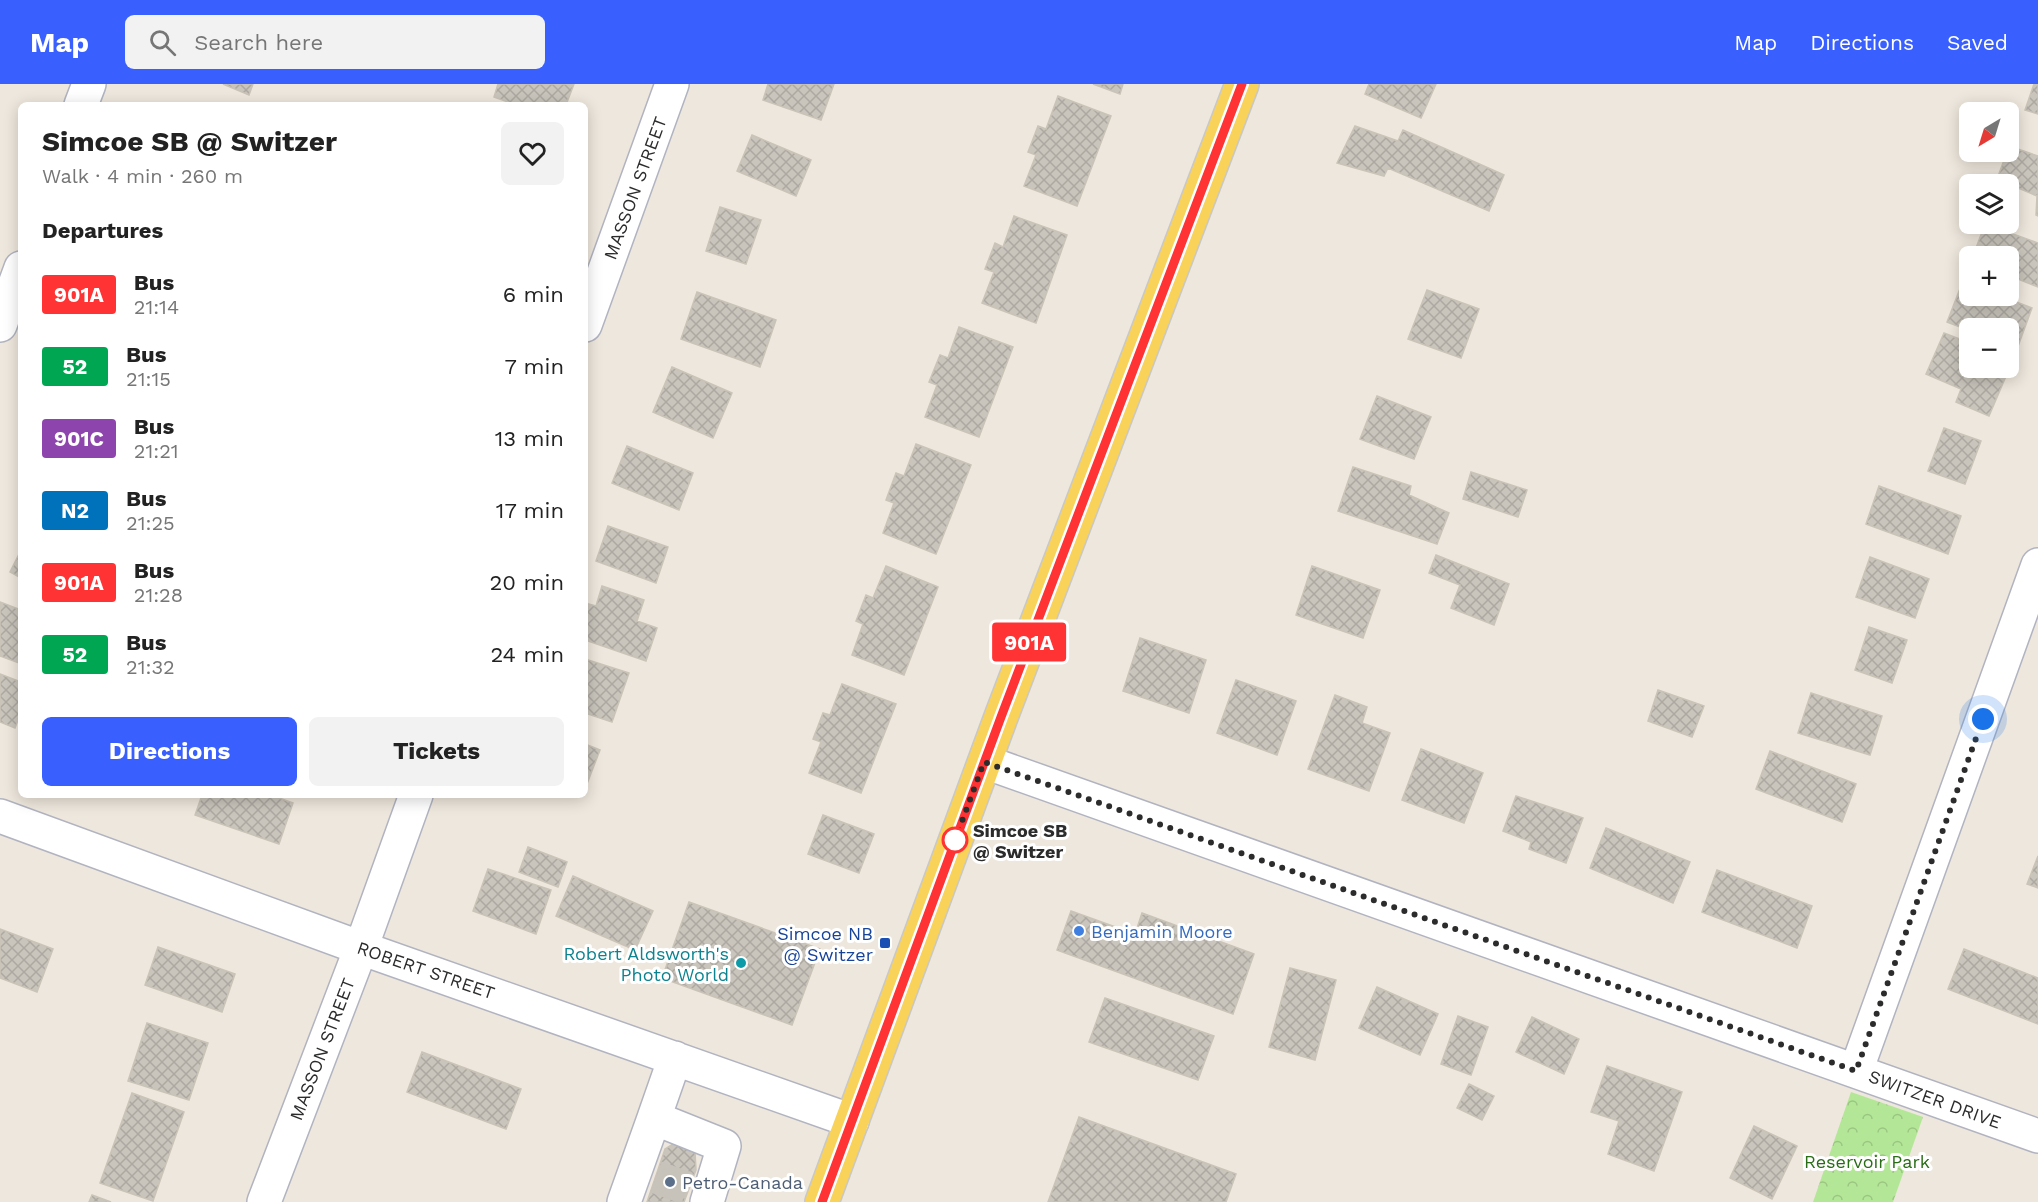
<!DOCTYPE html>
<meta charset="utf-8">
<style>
body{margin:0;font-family:"Work Sans",sans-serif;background:#f2f2f2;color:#222;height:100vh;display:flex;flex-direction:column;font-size:22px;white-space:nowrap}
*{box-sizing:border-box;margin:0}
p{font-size:20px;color:#767676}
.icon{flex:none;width:33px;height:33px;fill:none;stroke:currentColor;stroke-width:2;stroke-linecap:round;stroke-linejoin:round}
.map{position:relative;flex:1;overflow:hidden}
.details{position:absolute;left:18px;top:18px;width:570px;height:696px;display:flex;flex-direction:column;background:#fff;border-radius:9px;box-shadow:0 3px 15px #0003}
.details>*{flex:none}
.badge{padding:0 12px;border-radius:4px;font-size:21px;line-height:39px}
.needle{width:39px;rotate:218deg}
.tools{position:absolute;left:1959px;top:18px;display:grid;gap:12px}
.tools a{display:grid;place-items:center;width:60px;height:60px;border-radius:9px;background:#fff;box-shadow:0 3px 15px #0003;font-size:30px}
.you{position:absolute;width:30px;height:30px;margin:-15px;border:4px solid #fff;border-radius:50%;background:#1a73e8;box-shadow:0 0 0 9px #1a73e833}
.map>.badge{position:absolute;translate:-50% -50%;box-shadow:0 0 0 3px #fff}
h2{padding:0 24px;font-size:22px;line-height:54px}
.round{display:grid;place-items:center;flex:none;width:63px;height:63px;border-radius:9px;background:#f2f2f2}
.summary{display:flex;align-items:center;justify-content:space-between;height:102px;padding:0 24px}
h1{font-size:28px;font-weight:700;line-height:45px}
.primary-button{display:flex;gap:12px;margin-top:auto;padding:12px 24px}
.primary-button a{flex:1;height:69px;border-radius:9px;background:#395fff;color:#fff;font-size:24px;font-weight:700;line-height:69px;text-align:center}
.primary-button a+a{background:#f2f2f2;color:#222}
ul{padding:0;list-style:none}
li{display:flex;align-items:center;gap:18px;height:72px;padding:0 24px}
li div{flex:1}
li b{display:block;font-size:22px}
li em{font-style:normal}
li .badge{min-width:66px;font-weight:700;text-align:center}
header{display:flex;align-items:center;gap:36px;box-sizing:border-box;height:84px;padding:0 30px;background:#395fff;color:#fff}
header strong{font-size:28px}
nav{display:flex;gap:33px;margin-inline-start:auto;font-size:21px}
.search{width:420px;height:54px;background:#f2f2f2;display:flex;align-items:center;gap:15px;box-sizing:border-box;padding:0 21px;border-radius:9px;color:#767676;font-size:22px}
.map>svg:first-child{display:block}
</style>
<header>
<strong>Map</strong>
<div class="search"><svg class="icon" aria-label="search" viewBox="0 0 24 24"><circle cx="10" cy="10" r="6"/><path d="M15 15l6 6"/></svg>Search here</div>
<nav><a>Map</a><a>Directions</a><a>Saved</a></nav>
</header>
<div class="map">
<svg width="2038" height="1118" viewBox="0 0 2038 1118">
<defs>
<pattern id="park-crowns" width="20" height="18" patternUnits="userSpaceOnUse" patternTransform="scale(1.5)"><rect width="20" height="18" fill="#b3e797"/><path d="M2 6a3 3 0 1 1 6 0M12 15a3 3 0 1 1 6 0" fill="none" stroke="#9ac682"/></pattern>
<pattern id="building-cross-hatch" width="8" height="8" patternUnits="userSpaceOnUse" patternTransform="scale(1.5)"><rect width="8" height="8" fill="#c9c5bc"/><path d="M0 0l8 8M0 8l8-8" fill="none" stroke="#ada9a2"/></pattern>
</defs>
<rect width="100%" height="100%" fill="#eee7dd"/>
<path fill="url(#park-crowns)" d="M1851 1008 1923 1033 1893 1118H1813Z"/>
<path fill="url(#building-cross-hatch)" stroke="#cac3b7" stroke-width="1.5" d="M223 0H253L249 11Z
M498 0H574L566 21H516L494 13Z
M768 0H834L821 36 763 16Z
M1093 0H1123L1120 10Z
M1369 0H1436L1421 34 1365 10Z
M2034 0H2038V30L2025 26Z
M1058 12 1111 32 1077 122 1024 102 1036 71 1028 68 1038 42 1046 45Z
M1355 42 1398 57 1403 46 1504 91 1489 127 1388 84 1384 92 1337 79Z
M752 51 811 76 796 112 737 87Z
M2009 62 2038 72V132L2036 131 2037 112 1997 95 2007 68H2008Z
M720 123 761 136 746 180 706 167Z
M1014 132 1067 151 1036 239 982 219 994 188 985 185 995 159 1003 163Z
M1985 140 2038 159V203L2008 191V172H1973Z
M1963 197 1970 199V212H2001L2032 224 2017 265 2008 262V244H1970V247L1947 238Z
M1427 206 1479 225 1461 274 1408 255Z
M697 208 776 236 760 283 681 255Z
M959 243 1013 263 979 353 925 333 937 301 929 298 940 271 948 274Z
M1944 249 1970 259V284H2008V276L2012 278 1989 332 1956 318 1961 305 1926 290Z
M672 283 732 309 713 354 653 328Z
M1377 312 1431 333 1414 375 1360 355Z
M1944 344 1981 357 1965 400 1928 387Z
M916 360 971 381 936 470 883 449 894 419 886 416 896 389 904 392Z
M627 362 693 389 679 426 612 399Z
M1353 383 1411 402 1409 411 1449 429 1437 460 1338 427Z
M1471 388 1527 406 1518 433 1463 415Z
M1879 402 1961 432 1948 470 1866 440Z
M608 442 668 463 656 499 596 477Z
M21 466V494L10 488Z
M1436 471 1509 500 1494 541 1451 524 1460 501 1429 489Z
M1870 473 1929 495 1915 534 1856 513Z
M886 482 938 503 904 591 852 571 863 540 856 537 866 511 873 514Z
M1312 482 1380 506 1363 554 1296 531Z
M602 502 644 516 637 537 657 544 646 577 585 556V519L596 522Z
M0 518 21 526 19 579 0 572Z
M1869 543 1907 556 1892 599 1855 586Z
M1140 554 1206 576 1189 629 1123 607Z
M585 575 629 589 612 638 585 629Z
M0 590 21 598V628L15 644 0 638Z
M1236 596 1296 617 1277 671 1217 649Z
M842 600 896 620 861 709 809 689 821 658 813 655 823 629 830 631Z
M1658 606 1704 622 1692 653 1648 637Z
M1811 609 1882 632 1870 671 1798 649Z
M1335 611 1367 623 1362 639 1390 649 1369 707 1308 685Z
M585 660 600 666 585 705Z
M1421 665 1483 689 1464 739 1402 716Z
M1770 667 1856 700 1842 738 1756 705Z
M202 711H271L293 719 279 760 195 731Z
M1516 712 1583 734 1566 779 1529 765 1531 758 1503 747Z
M823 731 874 750 859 789 808 770Z
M1606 744 1690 778 1673 819 1590 784Z
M528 763 567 778 558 803 519 788Z
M2038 772V804L2027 800Z
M488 785 551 806 536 850 473 827Z
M1717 786 1812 822 1797 864 1702 828Z
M573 792 653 827 635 866 556 832Z
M689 818 820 865 792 941 662 894Z
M1071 827 1135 850 1142 829 1254 870 1233 930 1057 866Z
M0 845 53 865 37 908 0 894Z
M158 863 235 890 222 928 145 901Z
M1964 865 2038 894V940L1948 905Z
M1290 884 1336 896 1315 976 1269 963Z
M1377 903 1438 930 1420 971 1359 944Z
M1105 914 1214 952 1198 996 1089 958Z
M1458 932 1488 943 1471 991 1441 980Z
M1532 933 1579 955 1564 990 1516 968Z
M147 939 208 959 189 1016 128 997Z
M422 968 521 1005 506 1045 407 1008Z
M1607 982 1682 1008 1654 1087 1608 1070 1619 1037 1591 1028Z
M1469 1000 1494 1012 1482 1036 1457 1024Z
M132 1009 184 1028 153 1117 100 1099Z
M1079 1033 1236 1090 1226 1118H1048Z
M1754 1042 1797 1062 1772 1115 1730 1094Z
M681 1059 695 1068 696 1086 684 1118H647L665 1065 673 1060Z
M92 1111 111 1118H89Z"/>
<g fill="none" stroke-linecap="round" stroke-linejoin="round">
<path stroke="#c7c2ba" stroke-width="33" stroke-dasharray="33 16" stroke-linecap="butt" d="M656 1093 689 1105"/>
<g stroke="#b1b4c0" stroke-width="36">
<path id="minor" d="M81 21 89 0
M0 241 21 184
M585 241 672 0
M985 678 2038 1052
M0 732 361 864 852 1037
M675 974 654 1034 724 1062 707 1118
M1856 987 2038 481
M264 1118 361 864 416 711
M624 1118 654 1034"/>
</g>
<g stroke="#c8c8c8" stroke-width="36">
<path id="major" d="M822 1118 1001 633 1242 0"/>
</g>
<use href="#minor" stroke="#fff" stroke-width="33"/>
<use href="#major" stroke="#f8d259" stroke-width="33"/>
</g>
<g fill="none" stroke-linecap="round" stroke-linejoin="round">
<g stroke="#fff" stroke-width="14">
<path id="line" d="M822 1118 1001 633 1242 0"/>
</g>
<use href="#line" stroke="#f33" stroke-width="9"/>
<path stroke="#2c2c2c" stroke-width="6" stroke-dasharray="0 10.8" d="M955 756 984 678 1856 987 1983 635"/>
</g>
<circle fill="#fff" stroke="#f33" stroke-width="3" cx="955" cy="756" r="12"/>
<circle fill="#3f7fe0" stroke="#fff" stroke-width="2" cx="1079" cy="847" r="6"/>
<rect fill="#1a4fb4" stroke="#fff" stroke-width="2" x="879" y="853" width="12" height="12" rx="3"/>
<circle fill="#0f9aa8" stroke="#fff" stroke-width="2" cx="741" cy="879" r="6"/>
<circle fill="#5c6f8a" stroke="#fff" stroke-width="2" cx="670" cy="1098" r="6"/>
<g text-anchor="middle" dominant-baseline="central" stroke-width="6" stroke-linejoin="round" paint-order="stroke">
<g font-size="18" fill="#2c2c2c" stroke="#fff">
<text transform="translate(635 104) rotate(-70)">MASSON STREET</text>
<text transform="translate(426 886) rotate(19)">ROBERT STREET</text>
<text transform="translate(322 965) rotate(-69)">MASSON STREET</text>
<text transform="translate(1935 1015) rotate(20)">SWITZER DRIVE</text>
</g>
<g font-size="18" font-weight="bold" fill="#2c2c2c" stroke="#fff" text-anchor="start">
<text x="973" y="746">Simcoe SB<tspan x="973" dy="21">@ Switzer</tspan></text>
</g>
<g font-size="18" fill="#366cbe" stroke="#fff" text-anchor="start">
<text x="1091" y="847">Benjamin Moore</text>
</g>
<g font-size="18" fill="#164399" stroke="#fff" text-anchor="end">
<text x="873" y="849">Simcoe NB<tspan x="873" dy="21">@ Switzer</tspan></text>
</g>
<g font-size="18" fill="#0d838f" stroke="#fff" text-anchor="end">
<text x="729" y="869">Robert Aldsworth's<tspan x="729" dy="21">Photo World</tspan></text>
</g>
<g font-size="18" fill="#296d17" stroke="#fff">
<text x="1867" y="1077">Reservoir Park</text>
</g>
<g font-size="18" fill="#4e5e75" stroke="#fff" text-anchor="start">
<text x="682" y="1098">Petro-Canada</text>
</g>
</g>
</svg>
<div class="tools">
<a><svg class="needle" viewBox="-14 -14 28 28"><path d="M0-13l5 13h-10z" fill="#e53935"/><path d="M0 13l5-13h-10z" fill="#767676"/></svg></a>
<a><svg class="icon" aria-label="layers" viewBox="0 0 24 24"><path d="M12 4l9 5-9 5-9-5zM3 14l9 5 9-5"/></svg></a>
<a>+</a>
<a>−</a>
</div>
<div class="you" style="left:1983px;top:635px"></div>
<b class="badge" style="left:1029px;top:558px;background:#f33;color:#fff">901A</b>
<section class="details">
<div class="summary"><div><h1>Simcoe SB @ Switzer</h1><p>Walk · 4 min · 260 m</p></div><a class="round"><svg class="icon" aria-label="heart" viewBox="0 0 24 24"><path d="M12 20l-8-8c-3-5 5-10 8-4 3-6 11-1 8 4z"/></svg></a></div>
<h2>Departures</h2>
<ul>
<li><span class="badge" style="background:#f33;color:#fff">901A</span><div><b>Bus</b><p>21:14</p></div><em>6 min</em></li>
<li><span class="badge" style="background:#00a651;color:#fff">52</span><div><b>Bus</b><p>21:15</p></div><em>7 min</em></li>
<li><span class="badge" style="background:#8e44ad;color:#fff">901C</span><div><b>Bus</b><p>21:21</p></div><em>13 min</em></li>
<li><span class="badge" style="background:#0072bc;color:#fff">N2</span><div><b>Bus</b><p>21:25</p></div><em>17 min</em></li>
<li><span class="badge" style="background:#f33;color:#fff">901A</span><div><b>Bus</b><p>21:28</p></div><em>20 min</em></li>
<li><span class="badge" style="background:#00a651;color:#fff">52</span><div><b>Bus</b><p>21:32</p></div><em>24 min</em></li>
</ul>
<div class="primary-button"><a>Directions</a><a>Tickets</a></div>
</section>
</div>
